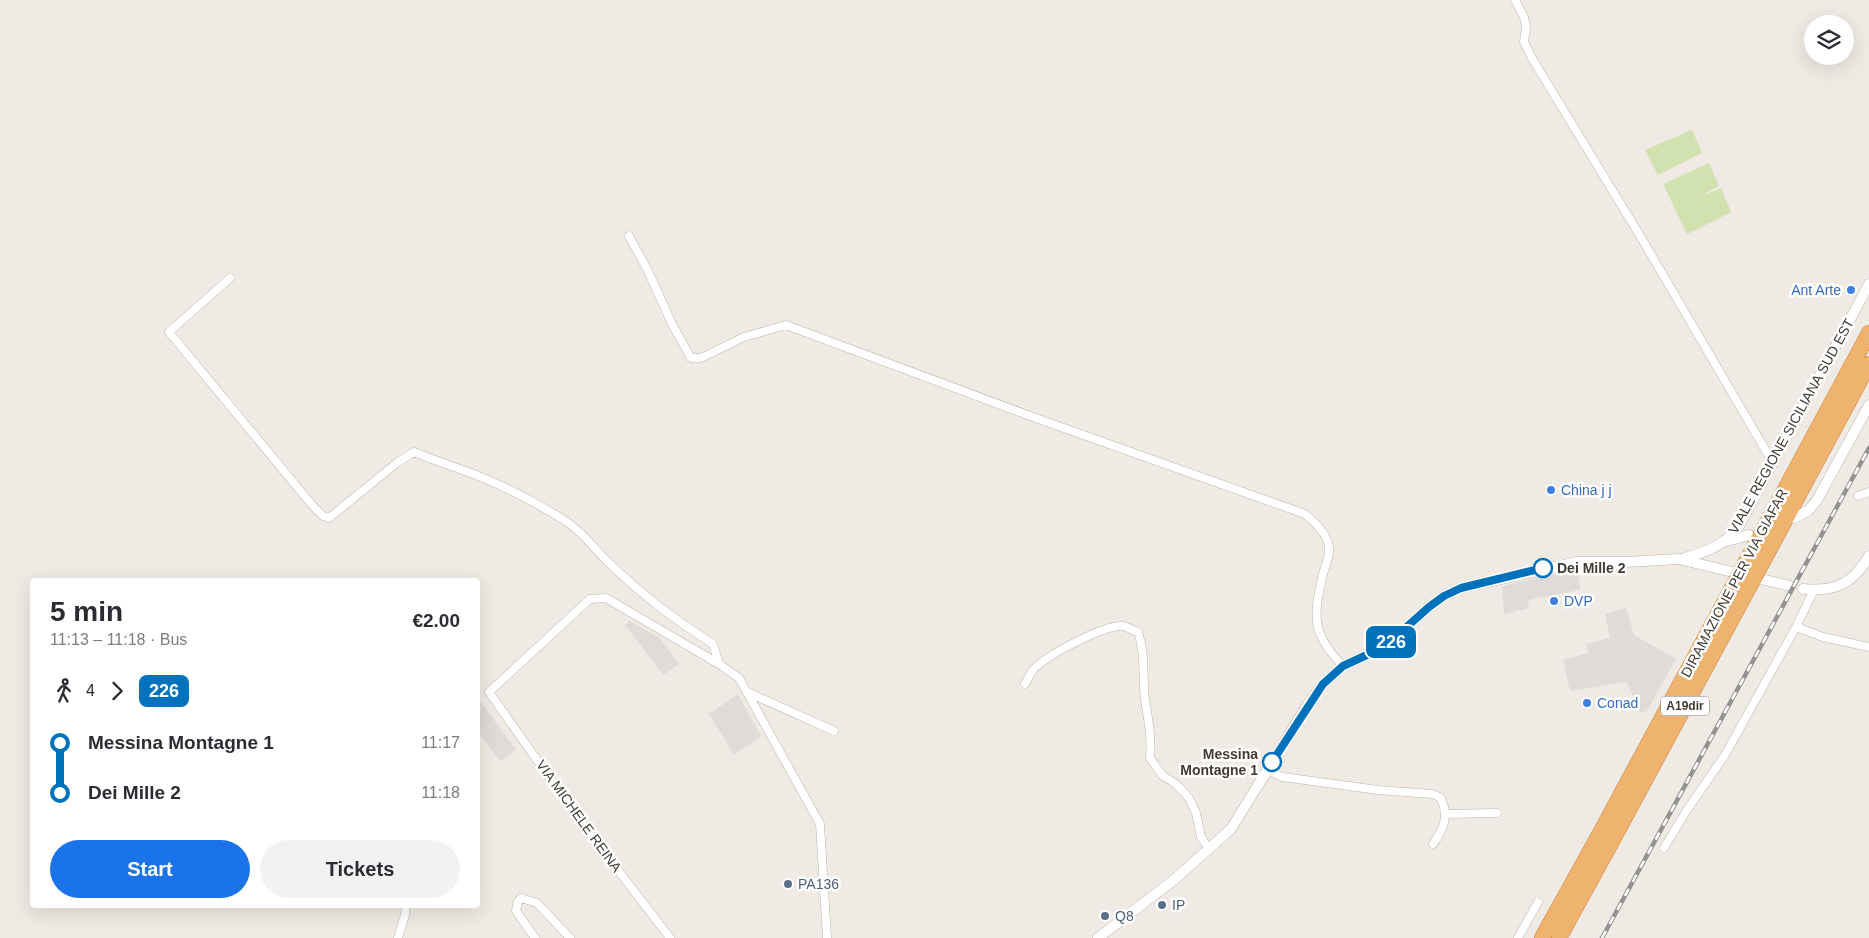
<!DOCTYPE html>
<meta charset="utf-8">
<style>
body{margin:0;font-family:Arial,sans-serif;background:#f2f2f3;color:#2b2b33;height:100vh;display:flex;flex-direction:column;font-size:19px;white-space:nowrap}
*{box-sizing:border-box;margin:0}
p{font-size:16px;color:#7c7c81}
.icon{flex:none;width:28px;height:28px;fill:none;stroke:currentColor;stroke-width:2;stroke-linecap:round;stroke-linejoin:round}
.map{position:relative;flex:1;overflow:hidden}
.side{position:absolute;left:30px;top:578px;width:450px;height:330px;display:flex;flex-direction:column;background:#fff;border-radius:5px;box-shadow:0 5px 20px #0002}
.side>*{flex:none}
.badge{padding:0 10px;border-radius:8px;font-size:18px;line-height:32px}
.buttons{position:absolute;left:1804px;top:15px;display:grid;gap:10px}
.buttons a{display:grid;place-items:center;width:50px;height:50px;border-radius:50%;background:#fff;box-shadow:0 5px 20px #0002;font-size:25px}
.map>.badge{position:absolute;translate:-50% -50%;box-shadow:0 0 0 2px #fff}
.legs{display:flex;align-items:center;gap:8px;height:55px;padding:0 20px;font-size:16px}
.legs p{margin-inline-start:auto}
.head{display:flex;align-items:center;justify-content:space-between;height:85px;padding:0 20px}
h1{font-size:28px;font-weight:600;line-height:38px}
.primary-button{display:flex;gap:10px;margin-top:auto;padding:10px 20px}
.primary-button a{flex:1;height:58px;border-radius:30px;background:#1a73e8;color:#fff;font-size:20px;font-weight:600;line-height:58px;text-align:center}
.primary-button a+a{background:#f2f2f3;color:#2b2b33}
ul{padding:0 20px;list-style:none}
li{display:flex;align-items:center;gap:18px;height:50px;font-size:19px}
li i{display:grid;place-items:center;width:8px;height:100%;margin:0 6px;background:currentColor}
li i::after{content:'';width:12px;height:12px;margin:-6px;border:4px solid;border-radius:50%;background:#fff}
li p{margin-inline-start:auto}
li:first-child i{background:linear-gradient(#0000 50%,currentColor 0)}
li:last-child i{background:linear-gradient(currentColor 50%,#0000 0)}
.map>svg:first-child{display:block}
</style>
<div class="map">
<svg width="1869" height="938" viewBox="0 0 1869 938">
<rect width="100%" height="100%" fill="#f0eae4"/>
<path fill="#d1e1b0" d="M1692 130 1702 153 1658 175 1645 150Z
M1709 163 1719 186 1697 198 1721 188 1731 212 1687 234 1663 184Z"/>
<path fill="#dedbd9" d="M1578 568 1580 590 1528 600 1529 608 1504 614 1502 586Z
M1626 608 1634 635 1676 659 1647 711 1640 713 1627 682 1570 691 1563 660 1589 653 1586 644 1610 638 1605 614Z
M629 621 660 638 679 664 663 675 625 625Z
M738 694 761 736 734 755 709 714Z
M478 698 516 750 500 761 478 731Z"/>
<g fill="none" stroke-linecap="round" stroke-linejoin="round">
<g stroke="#bdb4aa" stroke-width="9">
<path id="minor" d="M1515 0 1524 17 1526 27 1524 42 1533 60 1642 239 1773 463
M629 236 648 271 672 324 691 358H701L744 337 786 325 1033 417 1305 514C1314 522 1328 534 1329 548 1330 555 1325 567 1323 574 1313 618 1311 632 1343 666
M230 278 169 332 312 505 323 516 329 518 398 462 414 452C433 460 452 466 471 473 502 485 539 504 567 522 584 533 595 550 610 564 641 594 676 621 713 644L719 664
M1858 496 1869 492
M1796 627 1823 637 1869 647
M1025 684C1028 679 1030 674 1033 670 1045 656 1105 624 1123 626 1128 627 1134 631 1138 632 1146 656 1142 675 1145 699 1148 719 1152 737 1150 758L1162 775 1176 784 1189 798 1196 813 1201 837 1209 849
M747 692 834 731
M1267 769 1282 777 1290 778 1378 790 1433 794 1441 798C1449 816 1444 829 1433 844
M1445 814 1497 813
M1664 848 1687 810 1725 755 1796 627 1814 590
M398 938 405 915 406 905
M535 938 516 911 518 901 521 898 537 903 570 938
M670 938 578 818 489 692 590 599 606 598 719 664 739 678 820 824 827 938
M1518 938 1538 902"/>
</g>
<g stroke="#bdb4aa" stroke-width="11">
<path id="tertiary" d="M1794 518 1809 510 1817 500 1869 405
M1727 541 1749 535
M1681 559C1705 552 1723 547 1739 526L1869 284
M1803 589C1835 592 1853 584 1869 556
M1098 938 1175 879 1231 829 1308 704 1323 684 1343 666 1384 647 1429 607 1444 596 1461 588 1577 562H1626L1679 559 1790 586"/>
</g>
<g stroke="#cc8641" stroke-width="16">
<path id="motorway" d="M1747 560 1869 333
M1760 567 1869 364
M1542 938 1598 837
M1559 938 1610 845"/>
</g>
<use href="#minor" stroke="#fff" stroke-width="8"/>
<use href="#tertiary" stroke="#fff" stroke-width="10"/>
<use href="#motorway" stroke="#efb370" stroke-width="15"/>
<g stroke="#939393" stroke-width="4.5">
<path id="rail" d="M1602 938 1869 448"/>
</g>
<use href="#rail" stroke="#fff" stroke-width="2.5" stroke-dasharray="8" stroke-linecap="butt"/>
<g stroke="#cc8641" stroke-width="16" stroke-linecap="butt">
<path id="motorway-bridge" d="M1598 837 1747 560
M1610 845 1760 567"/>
</g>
<use href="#motorway-bridge" stroke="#efb370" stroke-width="15"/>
</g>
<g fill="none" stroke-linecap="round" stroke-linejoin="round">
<g stroke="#fff" stroke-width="11">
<path id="line-1" d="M1272 762 1323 684 1343 666 1384 647 1429 607 1444 596 1461 588 1543 568"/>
</g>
<use href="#line-1" stroke="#0072bc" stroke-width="8"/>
</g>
<g fill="#3f7fe0" stroke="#fff" stroke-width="2">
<circle cx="1851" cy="290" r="5"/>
<circle cx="1551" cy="490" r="5"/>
<circle cx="1554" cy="601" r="5"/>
<circle cx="1587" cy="703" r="5"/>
</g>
<g fill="#fff" stroke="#0072bc" stroke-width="2.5">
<circle cx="1543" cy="568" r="9"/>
<circle cx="1272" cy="762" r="9"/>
</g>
<g fill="#5c6f8a" stroke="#fff" stroke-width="2">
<circle cx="788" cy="884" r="5"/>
<circle cx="1162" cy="905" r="5"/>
<circle cx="1105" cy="916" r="5"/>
</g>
<g text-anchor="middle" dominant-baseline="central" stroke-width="5" stroke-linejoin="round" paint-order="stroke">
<rect fill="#fff" stroke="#7a7571" stroke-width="1" x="1661" y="696.5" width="48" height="19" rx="4"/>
<g font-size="12" font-weight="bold" fill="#413a34">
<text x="1685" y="706">A19dir</text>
</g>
<g font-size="14" fill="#366cbe" stroke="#fff" text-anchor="start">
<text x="1841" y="290" text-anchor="end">Ant Arte</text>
<text x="1561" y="490">China j j</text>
<text x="1564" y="601">DVP</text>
<text x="1597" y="703">Conad</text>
</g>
<g font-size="14" fill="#413a34" stroke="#fff">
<text transform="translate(1791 426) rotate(-61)">VIALE REGIONE SICILIANA SUD EST</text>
<text transform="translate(1734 583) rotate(-62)">DIRAMAZIONE PER VIA GIAFAR</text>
<text transform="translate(579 816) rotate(54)">VIA MICHELE REINA</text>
</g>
<g font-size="14" font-weight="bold" fill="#413a34" stroke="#fff" text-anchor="start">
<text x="1557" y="568">Dei Mille 2</text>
<text x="1258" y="754" text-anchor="end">Messina<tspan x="1258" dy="16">Montagne 1</tspan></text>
</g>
<g font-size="14" fill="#4e5e75" stroke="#fff" text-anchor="start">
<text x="798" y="884">PA136</text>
<text x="1172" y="905">IP</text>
<text x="1115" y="916">Q8</text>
</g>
</g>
</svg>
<div class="buttons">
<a><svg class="icon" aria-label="layers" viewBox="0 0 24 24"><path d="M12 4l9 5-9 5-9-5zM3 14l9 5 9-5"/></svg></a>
</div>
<b class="badge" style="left:1391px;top:642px;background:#0072bc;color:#fff">226</b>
<section class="side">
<div class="head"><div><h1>5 min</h1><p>11:13 – 11:18 · Bus</p></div><b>€2.00</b></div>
<div class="legs"><svg class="icon" aria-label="walk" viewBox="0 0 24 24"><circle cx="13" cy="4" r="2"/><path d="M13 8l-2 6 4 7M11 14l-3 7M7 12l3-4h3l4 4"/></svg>4<svg class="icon" aria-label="forward" viewBox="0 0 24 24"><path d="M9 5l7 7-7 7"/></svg><b class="badge" style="background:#0072bc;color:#fff">226</b></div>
<ul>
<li><i style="color:#0072bc"></i><b>Messina Montagne 1</b><p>11:17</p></li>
<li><i style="color:#0072bc"></i><b>Dei Mille 2</b><p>11:18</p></li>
</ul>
<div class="primary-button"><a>Start</a><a>Tickets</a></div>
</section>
</div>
